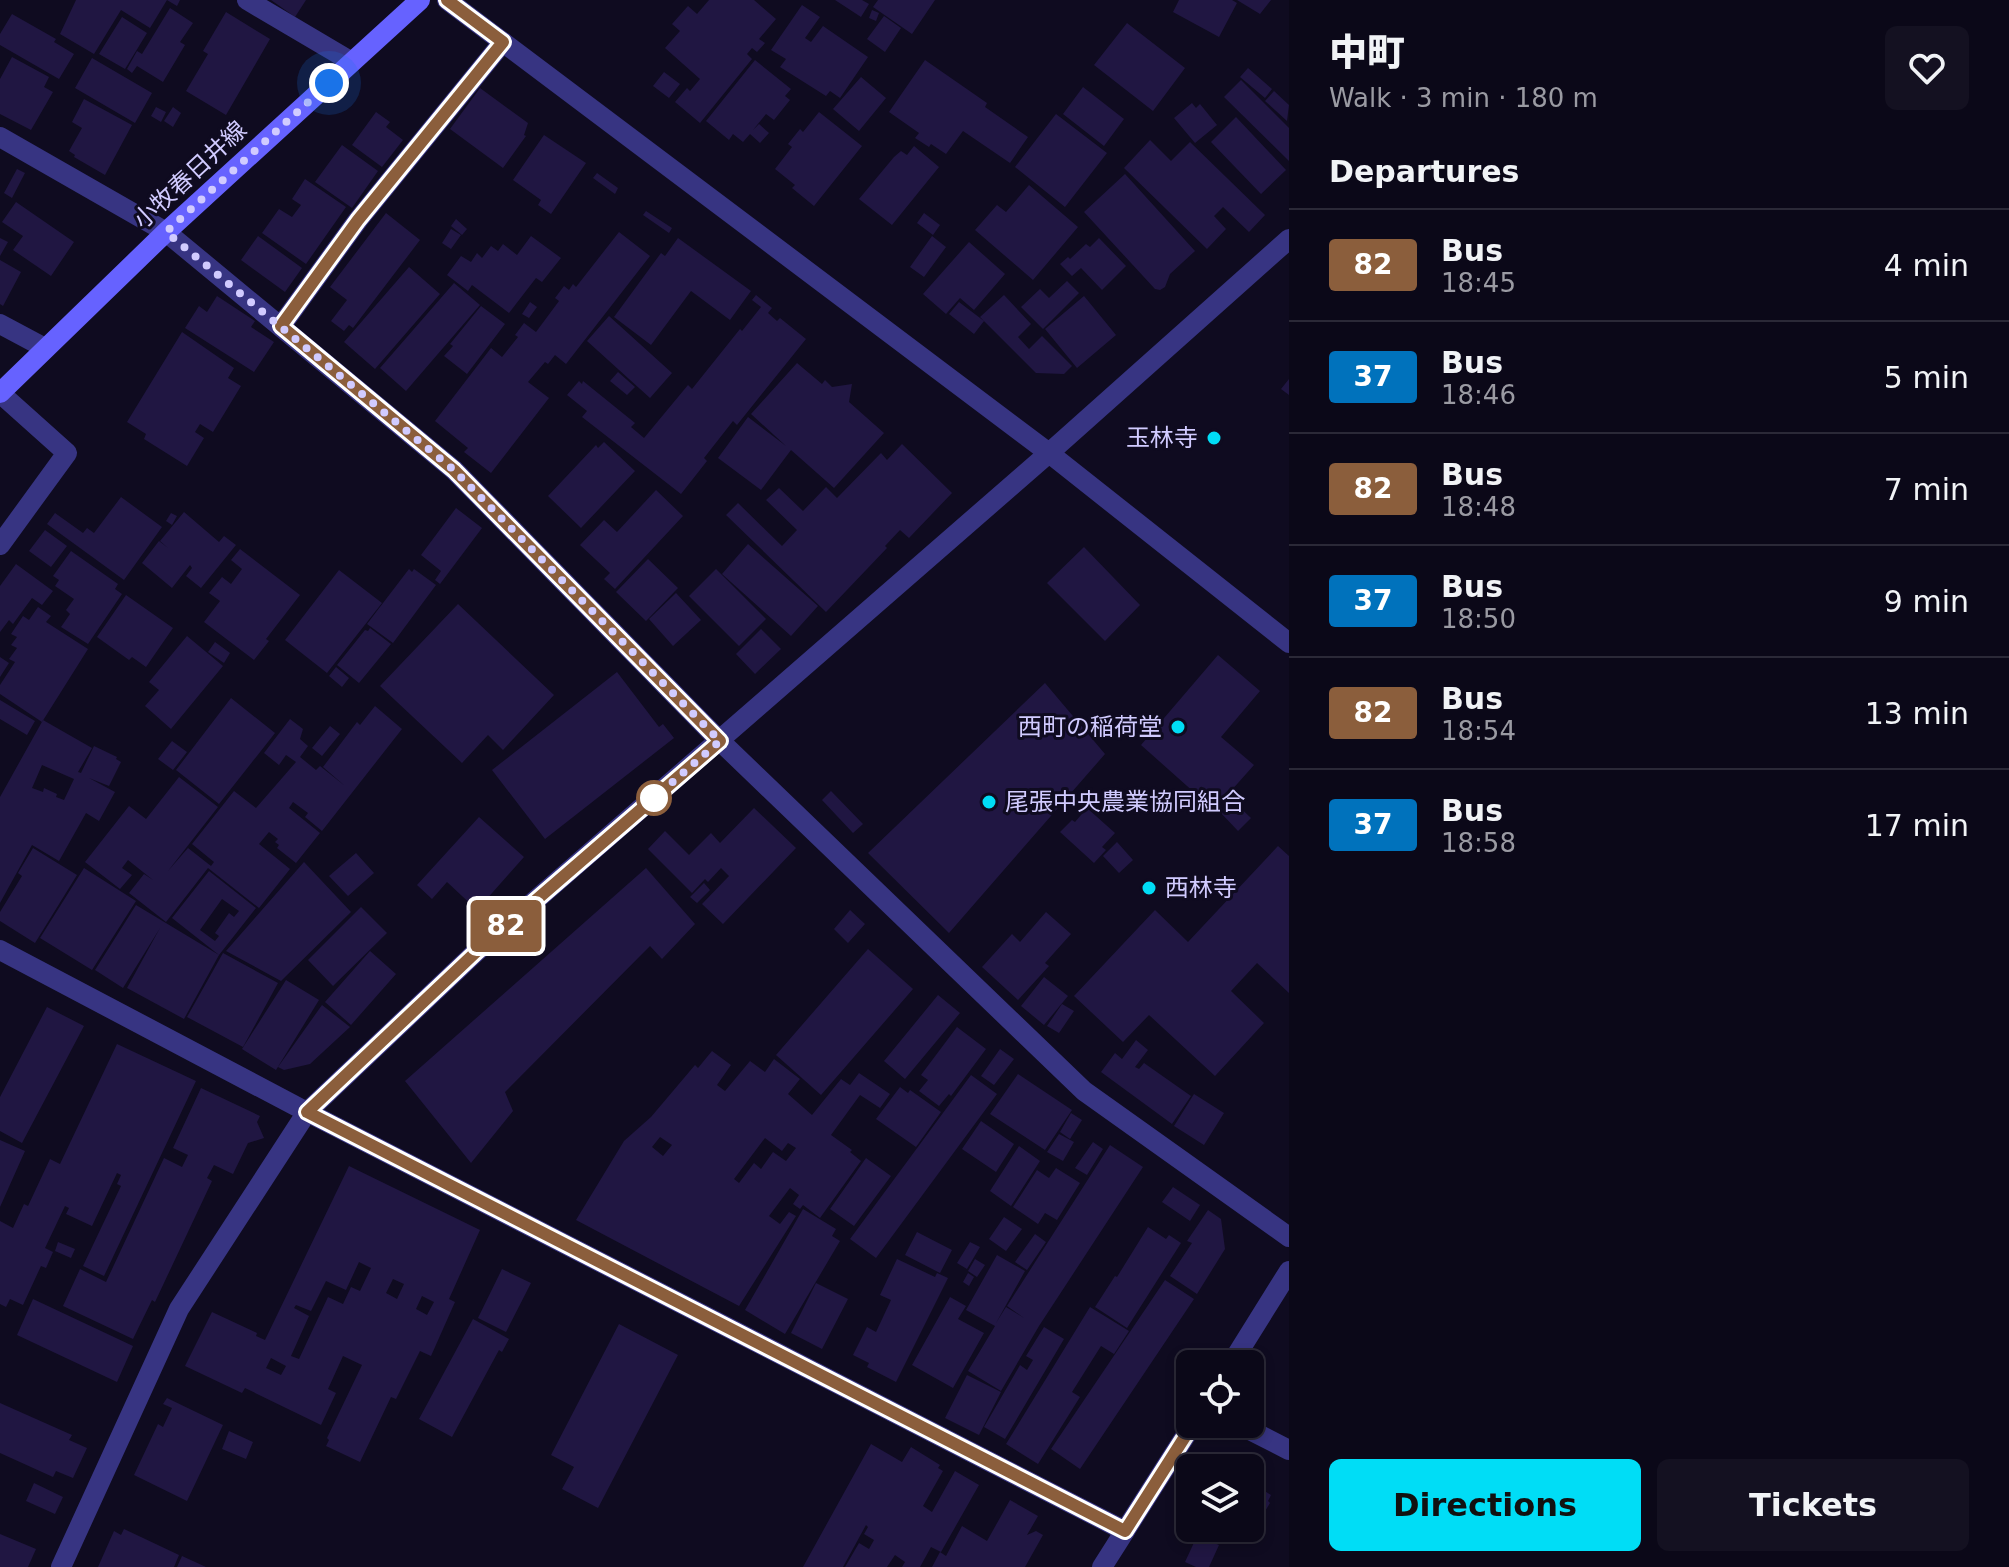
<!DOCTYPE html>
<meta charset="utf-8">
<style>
body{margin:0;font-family:"DejaVu Sans","Noto Sans JP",sans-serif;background:#141121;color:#f1f3f6;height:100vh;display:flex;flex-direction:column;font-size:30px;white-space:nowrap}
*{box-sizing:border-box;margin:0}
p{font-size:26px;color:#9a9aa2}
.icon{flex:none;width:44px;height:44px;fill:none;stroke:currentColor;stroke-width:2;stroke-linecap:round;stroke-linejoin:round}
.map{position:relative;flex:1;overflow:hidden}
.panel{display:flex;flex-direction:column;background:#0b0818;width:720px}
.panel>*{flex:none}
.badge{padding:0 16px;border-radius:6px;font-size:28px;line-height:52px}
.fabs{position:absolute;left:1176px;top:1350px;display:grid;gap:16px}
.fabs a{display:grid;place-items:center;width:88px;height:88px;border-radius:12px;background:#0b0818;box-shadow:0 4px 12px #0003,0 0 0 2px #2b2937;font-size:40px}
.you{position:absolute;width:40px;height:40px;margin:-20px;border:6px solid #fff;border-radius:50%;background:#1a73e8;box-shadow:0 0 0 12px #1a73e833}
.map>.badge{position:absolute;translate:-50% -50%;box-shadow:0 0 0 4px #fff}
h2{padding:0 40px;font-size:30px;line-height:72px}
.round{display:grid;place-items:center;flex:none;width:84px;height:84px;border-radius:12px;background:#141121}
.headline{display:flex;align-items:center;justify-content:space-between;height:136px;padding:0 40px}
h1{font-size:38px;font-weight:800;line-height:60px}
.button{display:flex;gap:16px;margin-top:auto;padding:16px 40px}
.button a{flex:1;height:92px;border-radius:12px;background:#00ddf6;color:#111;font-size:32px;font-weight:800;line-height:92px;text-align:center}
.button a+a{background:#141121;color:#f1f3f6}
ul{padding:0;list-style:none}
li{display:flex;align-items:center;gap:24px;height:112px;padding:0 40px;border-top:2px solid #2b2937}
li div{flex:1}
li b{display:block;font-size:30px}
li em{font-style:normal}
li .badge{min-width:88px;font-weight:700;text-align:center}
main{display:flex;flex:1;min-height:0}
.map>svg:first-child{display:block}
</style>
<main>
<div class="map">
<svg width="1289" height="1567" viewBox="0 0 1289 1567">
<rect width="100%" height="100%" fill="#0f0b20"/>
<path fill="#201642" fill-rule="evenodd" d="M76 0H180L177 6 167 0 150 28 121 10 94 54 60 34Z
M271 0H306L295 17Z
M709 0H754L776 19 759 39 765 43 757 52 752 48 747 54 752 59 700 123 675 102 687 88 690 91 700 79 665 48 680 31 672 24 688 6 697 14Z
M835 0H862L869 4 861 17Z
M878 0H935L912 34 873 7Z
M1179 0H1232L1237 3 1219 37 1173 12Z
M1237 0H1271L1260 14Z
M802 5 820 17 805 38 811 42 823 26 868 57 840 98 830 91 826 96 780 67 786 59 771 50Z
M170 8 193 23 180 42 185 45 163 82 137 66 132 73 127 69 137 51 142 54Z
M872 10 879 13 876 21 869 18Z
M226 12 270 39 226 115 186 91 208 54 203 51Z
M12 14 56 39 54 42 74 54 59 79 0 45V34Z
M884 16 901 28 885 52 867 39Z
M122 17 147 33 125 69 99 54Z
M1127 23 1185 68 1153 111 1094 65Z
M12 57 49 77 44 87 53 92 31 130 0 114V79Z
M92 58 152 93 135 123 75 88Z
M755 60 791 89 785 96 790 100 774 120 766 114 753 130 759 124 769 133 760 143 750 134 743 142 733 134 729 140 706 121Z
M925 60 987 103 985 107 1028 137 1010 163 963 131 946 154 931 144 929 147 915 138 919 133 889 112Z
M1248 68 1272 89 1265 98 1240 77Z
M664 72 680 84 669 98 653 86Z
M861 77 886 98 859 131 833 109Z
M1241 80 1289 128V161L1224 97Z
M1083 87 1124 119 1104 146 1063 114Z
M480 88 528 123 524 135 526 136 503 168 450 129Z
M1274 91 1289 105 1287 121 1265 101Z
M84 99 132 125 105 175 74 157 75 155 69 151 82 128 72 122Z
M1192 103 1196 108 1200 104 1217 125 1195 143 1174 118Z
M156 107 166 112 161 122 151 116Z
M173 107 181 113 173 127 164 121Z
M376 112 390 122 386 127 403 140 382 167 352 145Z
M819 112 862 146 814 206 792 188 795 185 775 169 792 147 788 144 800 129 803 132Z
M1056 114 1107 153 1065 207 1015 167Z
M1236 117 1286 170 1261 194 1211 142Z
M544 135 586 163 551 214 538 205 541 200 513 180Z
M1150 140 1171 161 1190 142 1265 215 1249 232 1223 207 1214 216 1226 229 1207 249 1124 168Z
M342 145 378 171 352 208 315 182Z
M914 146 939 167 892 225 859 199 894 157 901 151 907 155Z
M17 169 25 173 12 198 4 193Z
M597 173 618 188 615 194 593 178Z
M1125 174 1195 251 1170 274 1165 287 1160 290 1155 289 1084 212Z
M305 179 346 207 306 264 262 233 279 209 292 217 301 205 292 199Z
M1029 185 1078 227 1033 280 975 230 997 205 1006 212Z
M16 202 74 242 51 276 13 250 23 236 2 222Z
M646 211 672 228 669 233 643 215Z
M386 213 420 240 353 328 349 325 344 331 331 321 347 300 330 287Z
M924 213 940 225 933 235 917 223Z
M456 219 467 229 462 235 451 226Z
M451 229 461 235 451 249 442 243Z
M619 232 650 256 566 364 555 355 548 364 545 362 528 382 549 398 491 473 464 452 468 448 435 421 491 348 502 357 518 337 515 335 524 323 536 332 559 301 555 298 564 286 569 290 573 284 576 287Z
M258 236 302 268 285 292 241 260Z
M531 236 561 258 542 282 536 278 509 313 472 285 468 291 447 275 461 256 471 262 477 253 482 258 491 246 498 251 503 244 517 255Z
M932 236 946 247 924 277 910 267Z
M0 238 8 242 0 256Z
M678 238 751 291 730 320 691 291 651 345 614 317 661 253 665 256Z
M1099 238 1126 266 1102 290 1081 268 1072 276 1060 264 1068 257 1070 259 1086 244 1090 247Z
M969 242 1005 274 974 310 960 298 946 314 923 294Z
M0 260 21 272 3 306 0 304Z
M409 267 440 294 375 369 344 342Z
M1067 281 1079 293 1043 329 1021 307 1040 289 1049 298Z
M454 283 480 305 406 391 380 368Z
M756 295 772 308 768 313 777 321 780 318 806 339 737 425 733 421 704 458 707 461 681 494 582 417 587 411 567 395 579 381 582 384 583 381 635 423 631 427 644 438 688 385 692 389 740 329 742 331 761 307 752 300Z
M1004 295 1031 324 1018 337 1029 349 1042 336 1072 366 1064 374 1036 373 980 317Z
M217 296 255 321 251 327 274 342 254 372 185 328 199 306 207 312Z
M1084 296 1116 335 1077 368 1045 329Z
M530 302 537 307 529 318 522 314Z
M959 302 984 321 974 334 949 314Z
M481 306 505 324 467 374 444 356 453 346 450 344Z
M609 316 672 373 650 398 587 341Z
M182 332 234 368 228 378 241 386 213 432 200 424 195 432 204 438 187 466 144 439 146 434 127 422Z
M797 363 822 384 825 380 832 387 852 384 849 402 884 433 834 488 791 450 761 490 718 458 748 417 786 446 751 414Z
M618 372 635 387 627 395 610 381Z
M1289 379V395L1281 389Z
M604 442 635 471 581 528 548 496 596 445 598 448Z
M902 444 952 493 909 538 900 530 885 546 887 548 826 612 726 515 738 503 782 546 797 530 766 500 779 488 803 511 826 487 837 498 881 453 887 460Z
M656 490 683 516 615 589 604 579 610 573 580 545 604 520 617 532Z
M121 497 162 527 124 580 47 524 55 513 83 533 87 528 94 533Z
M456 508 482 528 440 584 435 580 441 571 421 555Z
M184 512 219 542 224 536 236 545 201 588 186 576 192 568 190 565 172 588 142 563 159 541 168 548 160 541Z
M171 513 177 516 172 525 166 521Z
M45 530 67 546 51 567 29 551Z
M748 544 818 606 791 636 722 574Z
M1084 547 1140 605 1105 641 1047 583Z
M240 549 300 595 266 639 269 641 254 660 204 622 220 601 209 593 222 577 231 584 242 569 231 560Z
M71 551 118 584 115 589 122 594 88 644 61 627 70 614 66 610 74 599 55 586 59 580 53 576Z
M648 559 678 588 646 621 616 592Z
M16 564 53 591 42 605 32 598 13 624 9 620 0 632V586Z
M409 569 412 572 414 569 436 585 393 643 367 624Z
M716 569 766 619 739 646 689 596Z
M339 570 382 603 327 673 285 640Z
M676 593 701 620 673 646 649 619Z
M126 595 173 628 146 667 132 657 129 660 97 637Z
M458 604 554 695 503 750 488 735 462 763 380 686Z
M38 607 51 616 46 622 88 649 42 722 0 694V685L15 662 9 659 17 648 11 645 17 637 11 634 23 616 29 620Z
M370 628 391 644 359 683 337 665 365 630 368 631Z
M761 629 781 649 755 674 736 654Z
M187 636 223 666 171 729 145 706 159 690 149 682Z
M215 642 230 653 224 663 208 652Z
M1218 655 1260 691 1221 737 1254 765 1214 810 1141 745Z
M0 657 9 663 0 677Z
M336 667 349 678 342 687 329 676Z
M617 672 659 727 663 724 674 738 545 839 492 770Z
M1045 683 1105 754 949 933 868 853Z
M231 698 275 733 219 804 176 770Z
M0 700 35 721 27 735 0 719Z
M375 706 402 729 322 831 305 817 308 813 293 802 289 808 320 833 296 863 277 848 279 845 275 842 278 839 269 832 259 844 290 869 259 908 208 868 166 922 129 893 144 874 153 880 128 860 122 868 132 875 120 889 85 862 129 806 146 819 179 777 218 807 168 871 188 848 211 866 214 862 192 844 234 791 256 808 296 762 286 755 279 765 264 753 290 719 303 729 300 739 308 746 300 757 316 770 320 766 345 786 323 767 357 722 360 725Z
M43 720 92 748 78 772 81 773 94 746 117 757 116 759 121 762 109 786 89 778 115 792 99 821 86 813 59 861 32 845 0 903V797ZM42 765 74 779 64 800 56 797 57 794 44 788 43 792 32 788Z
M330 726 340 734 322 756 312 748Z
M172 741 187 752 173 770 158 759Z
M831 791 863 824 853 833 822 800Z
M1232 800 1251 818 1238 831 1220 812Z
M754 808 796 848 723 924 702 904 729 876 721 868 708 882 705 879 692 893 648 849 665 831 689 855 711 833 720 843Z
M1087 808 1115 833 1102 847 1106 850 1094 863 1060 832 1072 820 1075 822Z
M479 817 524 857 477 910 447 882 432 899 417 885Z
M1117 842 1133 860 1119 873 1103 856Z
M1278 846 1289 856V993L1257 963 1231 991 1264 1023 1215 1076 1149 1015 1123 1042 1074 996 1155 910 1188 942Z
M33 848 77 875 35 943 0 921V912L22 876 18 873Z
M356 853 374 873 348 896 329 876Z
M304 862 351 912 281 981 226 951Z
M84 868 136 901 92 970 40 938Z
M646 868 695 924 662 959 650 946 505 1092 513 1111 471 1163 405 1081Z
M209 871 256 908 219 955 184 1019 127 988 160 928 123 988 95 970 136 905 219 955 172 918ZM222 899 239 911 234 917 229 913 215 933 219 936 215 941 200 930Z
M704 883 710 890 697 903 690 897Z
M361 907 387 933 333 986 308 960Z
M850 910 865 924 848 943 834 929Z
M1046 912 1071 934 1045 963 1049 966 1018 1000 982 967 1012 934 1020 942Z
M868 949 913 989 821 1095 776 1055Z
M370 951 396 974 351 1025 325 1002Z
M223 953 278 983 243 1047 187 1017Z
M1044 977 1068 996 1044 1025 1021 1006Z
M286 980 319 1000 276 1070 242 1049Z
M938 995 960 1013 905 1079 884 1061Z
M1062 1004 1074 1011 1059 1033 1047 1026Z
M322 1005 350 1027 310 1064 284 1070 278 1067Z
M47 1007 84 1026 22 1143 0 1131V1097Z
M957 1027 986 1049 951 1096 949 1094 939 1106 919 1091 928 1080 921 1075Z
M1136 1040 1148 1050 1135 1067 1139 1069 1144 1063 1191 1096 1172 1124 1101 1072 1115 1053 1122 1059Z
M117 1044 196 1081 104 1276 83 1266 121 1186 117 1184 121 1175 117 1173 92 1226 66 1214 69 1208 65 1206 45 1248 53 1252 46 1268 41 1266 23 1305 10 1299 6 1307 0 1304V1221L13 1228 24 1204 28 1206 50 1159 60 1164Z
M1000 1049 1014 1059 994 1085 981 1076Z
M712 1051 731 1065 717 1085 725 1091 750 1061 765 1072 774 1059 800 1079 788 1094 812 1115 841 1079 850 1085 859 1073 890 1094 880 1108 860 1095 831 1135 852 1150 850 1152 861 1161 820 1218 803 1205 800 1209 793 1204 799 1195 790 1188 769 1216 780 1224 789 1212 796 1216 739 1306 576 1220 624 1141 651 1117 695 1065 698 1068ZM660 1137 672 1145 663 1156 652 1147ZM765 1138 782 1151 788 1143 796 1148 786 1161 773 1152 761 1169 754 1163 739 1183 734 1179Z
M1018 1074 1072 1110 1045 1150 990 1114Z
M971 1075 997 1094 876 1258 850 1239Z
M900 1087 908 1093 910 1090 941 1112 916 1147 876 1119Z
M201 1088 260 1116 257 1122 264 1138 248 1143 233 1174 214 1165 207 1178 212 1181 155 1302 152 1300 133 1339 63 1306 80 1269 106 1282 164 1158 182 1167 188 1155 173 1148Z
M1194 1094 1224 1113 1204 1145 1174 1126Z
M1071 1113 1082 1120 1070 1139 1060 1132Z
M981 1121 1014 1144 996 1172 962 1149Z
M1059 1134 1074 1142 1063 1161 1047 1152Z
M0 1140 25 1151 0 1207Z
M1093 1142 1103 1149 1087 1175 1075 1168Z
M1110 1145 1143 1167 1039 1326 1001 1391 968 1371 995 1326 966 1310 997 1255 1025 1271 996 1323 1006 1307 1024 1318 1007 1306Z
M1019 1146 1040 1161 1011 1206 990 1191Z
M866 1158 891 1176 854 1226 830 1209Z
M349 1166 480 1230 449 1299 455 1302 431 1356 420 1351 396 1399 391 1397 360 1462 326 1446 329 1440 327 1438 362 1365 343 1356 328 1389 336 1393 321 1425 245 1388 242 1393 185 1366 212 1312 257 1333 256 1336 265 1340ZM359 1262 371 1268 360 1291 351 1287 343 1304 328 1297 299 1359 291 1356 309 1316 294 1308 296 1305 311 1311 326 1281 346 1290ZM393 1279 404 1284 397 1299 386 1293ZM422 1296 434 1302 427 1315 416 1309ZM271 1358 286 1366 281 1375 266 1368Z
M1056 1168 1080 1183 1057 1220 1045 1213 1038 1224 1013 1207 1037 1170 1049 1178Z
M1173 1187 1200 1205 1190 1221 1162 1202Z
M803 1209 836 1229 832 1236 840 1241 785 1334 745 1310Z
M1208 1210 1221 1219 1225 1249 1197 1294 1170 1276 1192 1243 1187 1241Z
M1004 1217 1022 1229 1006 1251 989 1239Z
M1148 1227 1166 1239 1169 1235 1181 1243 1127 1328 1095 1307 1115 1276 1117 1277Z
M917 1232 952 1250 940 1273 905 1255Z
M1035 1234 1046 1242 1027 1270 1015 1262Z
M58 1242 75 1249 71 1258 55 1251Z
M970 1242 980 1247 967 1269 957 1263Z
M897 1259 935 1277 937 1273 948 1278 896 1382 867 1367 869 1363 853 1355 867 1327 876 1332 891 1300 880 1295Z
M975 1259 985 1265 977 1277 968 1271Z
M502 1269 531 1283 506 1332 478 1318Z
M968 1273 974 1277 969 1286 963 1282Z
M1165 1280 1194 1299 1080 1469 1051 1449Z
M816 1283 848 1299 822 1349 791 1333Z
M950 1297 966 1306 958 1319 984 1333 953 1388 912 1365Z
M33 1299 133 1346 117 1382 17 1335Z
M1090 1307 1129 1331 1114 1354 1101 1346 1072 1392 1080 1397 1038 1464 1006 1444Z
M473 1319 509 1339 502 1352 499 1350 452 1437 419 1419Z
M619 1324 678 1355 598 1508 562 1489 574 1467 551 1455Z
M1044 1327 1064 1339 1005 1439 984 1427 1020 1365 1027 1370 1033 1360 1026 1356Z
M967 1375 1001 1392 979 1435 945 1418Z
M167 1398 223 1425 187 1501 134 1475 158 1424 163 1427 172 1408 163 1404Z
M0 1403 72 1435 69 1440 87 1448 73 1478 56 1471 53 1477 0 1453Z
M229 1431 253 1442 246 1459 222 1449Z
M871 1444 902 1462 911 1447 940 1465 938 1468 943 1471 923 1506 932 1512 955 1471 979 1485 941 1552 931 1547 920 1567H902L905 1562 895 1555 887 1567H845L859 1543 869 1549 874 1540 864 1534 868 1527 866 1525 843 1567H803Z
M1250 1482 1271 1495 1268 1501 1270 1503 1252 1533 1244 1528H1250Z
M34 1483 63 1497 55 1514 26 1501Z
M1010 1500 1038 1516 1027 1535 1036 1531 1043 1535 1025 1567H932L940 1552 946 1556 962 1526 987 1541Z
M124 1529 179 1555 174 1567H98L114 1531 121 1535Z
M0 1534 36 1549 28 1567H0Z
M1197 1536 1219 1545 1209 1567H1196L1185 1562Z
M182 1556 206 1567H177Z"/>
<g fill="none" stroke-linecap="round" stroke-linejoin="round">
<path stroke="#373482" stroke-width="20" d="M247 0 352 62
M0 137 166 232 454 470 720 741 1084 1091 1289 1237
M0 324 45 348
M281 326 358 220 503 42
M0 545 67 453 0 393
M0 950 307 1112 1125 1531
M1238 1424 1289 1450"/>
<path stroke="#373482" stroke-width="20" d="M447 0 1049 453 1289 643
M1231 1364 1289 1271
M61 1567 179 1309 307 1112 476 952 1049 453 1289 239
M1102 1567 1193 1424"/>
<path stroke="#6662ff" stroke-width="20" d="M0 393 166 232 420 0"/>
</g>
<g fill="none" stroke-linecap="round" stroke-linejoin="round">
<g stroke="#fff" stroke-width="18">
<path id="line" d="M447 0 503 42 358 220 281 326 454 470 720 741 476 952 307 1112 1125 1531 1193 1424"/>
</g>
<use href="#line" stroke="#8b5e3c" stroke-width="12"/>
<path stroke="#d1cbff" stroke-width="8" stroke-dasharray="0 14.4" d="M329 83 166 232 454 470 720 741 654 798"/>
</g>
<g fill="#00ddf6" stroke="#0f0b20" stroke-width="3">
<circle cx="1214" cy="438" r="8"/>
<circle cx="1178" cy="727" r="8"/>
<circle cx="989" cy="802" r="8"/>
<circle cx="1149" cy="888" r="8"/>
</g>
<circle fill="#fff" stroke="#8b5e3c" stroke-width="4" cx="654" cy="798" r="16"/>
<g text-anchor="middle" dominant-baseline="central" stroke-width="6" stroke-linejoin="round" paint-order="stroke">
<g font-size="24" fill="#d1cbff" stroke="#0f0b20">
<text transform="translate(190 175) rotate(-43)">小牧春日井線</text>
</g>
<g font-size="24" fill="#d1cbff" stroke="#0f0b20" text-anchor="end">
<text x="1198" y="438">玉林寺</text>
<text x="1162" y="727">西町の稲荷堂</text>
<text x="1005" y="802" text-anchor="start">尾張中央農業協同組合</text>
<text x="1165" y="888" text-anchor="start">西林寺</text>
</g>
</g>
</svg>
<div class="fabs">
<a><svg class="icon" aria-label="locate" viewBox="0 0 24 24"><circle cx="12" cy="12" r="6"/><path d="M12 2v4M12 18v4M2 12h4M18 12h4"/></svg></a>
<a><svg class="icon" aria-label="layers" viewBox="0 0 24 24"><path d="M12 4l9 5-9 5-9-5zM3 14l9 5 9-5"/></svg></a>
</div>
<div class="you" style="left:329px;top:83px"></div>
<b class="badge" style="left:506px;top:926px;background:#8b5e3c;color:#fff">82</b>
</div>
<section class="panel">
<div class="headline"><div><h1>中町</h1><p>Walk · 3 min · 180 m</p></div><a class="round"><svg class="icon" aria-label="heart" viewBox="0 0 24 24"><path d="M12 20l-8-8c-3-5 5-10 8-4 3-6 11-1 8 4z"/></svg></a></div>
<h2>Departures</h2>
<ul>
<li><span class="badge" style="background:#8b5e3c;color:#fff">82</span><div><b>Bus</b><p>18:45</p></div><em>4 min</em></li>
<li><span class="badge" style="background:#0072bc;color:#fff">37</span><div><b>Bus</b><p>18:46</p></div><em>5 min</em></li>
<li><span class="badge" style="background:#8b5e3c;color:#fff">82</span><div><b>Bus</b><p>18:48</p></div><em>7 min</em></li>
<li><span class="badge" style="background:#0072bc;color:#fff">37</span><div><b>Bus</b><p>18:50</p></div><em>9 min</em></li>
<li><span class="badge" style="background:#8b5e3c;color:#fff">82</span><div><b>Bus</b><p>18:54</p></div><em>13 min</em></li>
<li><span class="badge" style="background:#0072bc;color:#fff">37</span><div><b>Bus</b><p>18:58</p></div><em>17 min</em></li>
</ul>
<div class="button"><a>Directions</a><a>Tickets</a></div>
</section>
</main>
